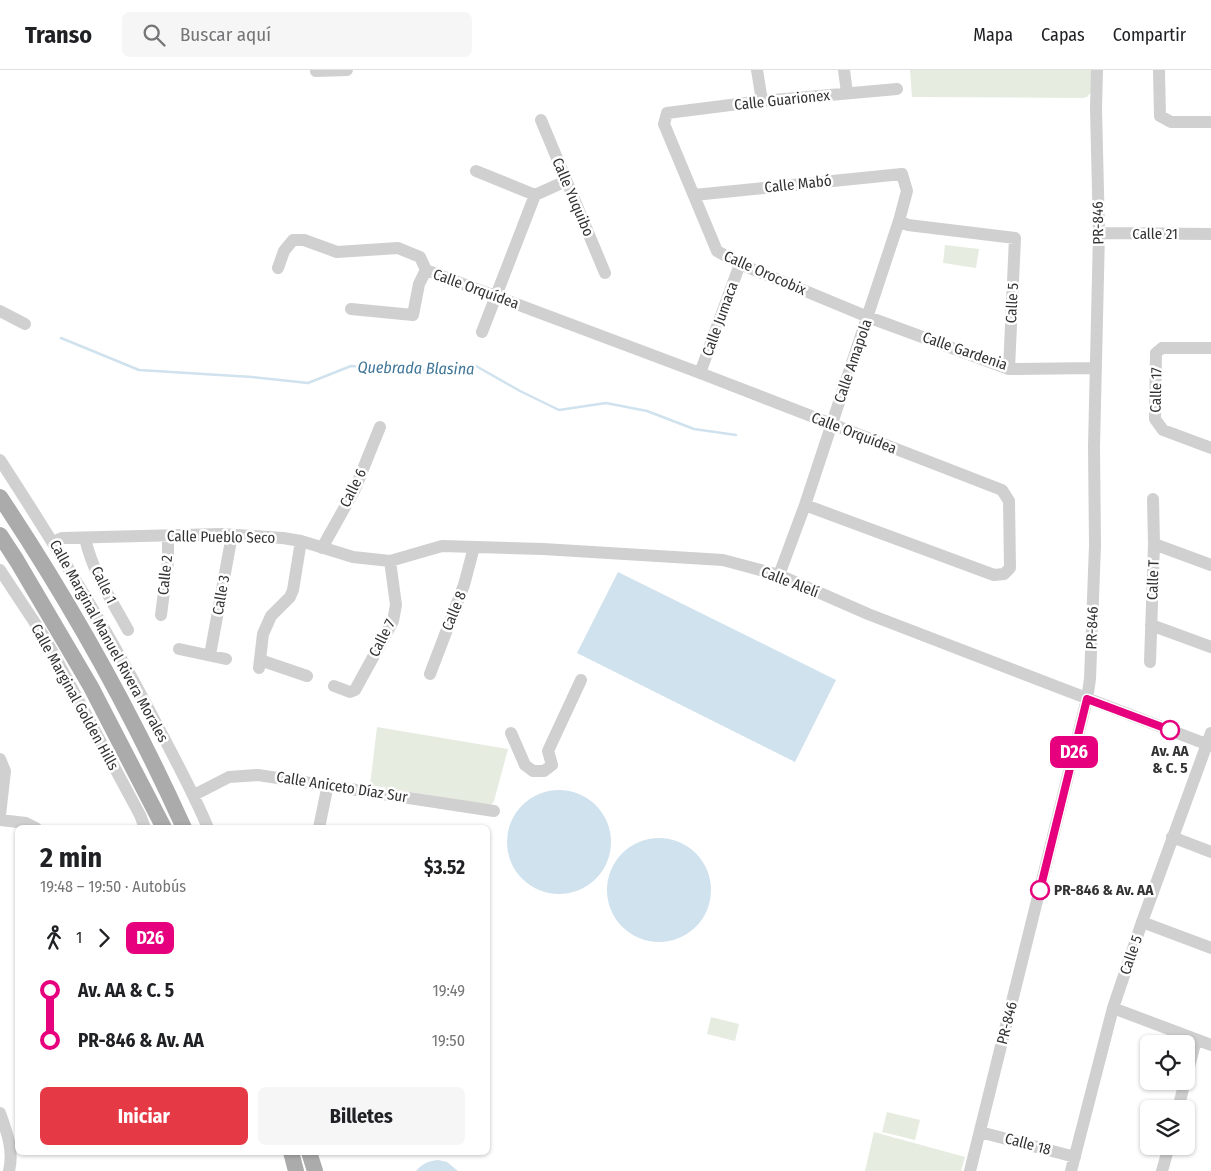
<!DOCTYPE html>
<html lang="es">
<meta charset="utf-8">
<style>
body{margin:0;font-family:"Fira Sans Condensed",sans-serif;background:#f6f6f6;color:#202124;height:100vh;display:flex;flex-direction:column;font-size:19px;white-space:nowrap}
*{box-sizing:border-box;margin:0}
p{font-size:16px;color:#757577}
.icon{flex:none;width:28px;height:28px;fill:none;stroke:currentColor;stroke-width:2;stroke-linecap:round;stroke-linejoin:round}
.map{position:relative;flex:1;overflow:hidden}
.panel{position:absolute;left:15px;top:755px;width:475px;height:330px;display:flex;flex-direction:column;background:#fff;border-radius:8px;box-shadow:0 1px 4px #0004}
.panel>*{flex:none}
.badge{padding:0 10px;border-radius:8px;font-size:18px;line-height:32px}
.fabs{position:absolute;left:1140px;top:965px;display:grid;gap:10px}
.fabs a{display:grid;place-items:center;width:55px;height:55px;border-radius:8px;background:#fff;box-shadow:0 1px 4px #0004;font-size:25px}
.map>.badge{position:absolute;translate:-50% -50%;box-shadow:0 0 0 2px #fff}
.legs{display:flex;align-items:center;gap:8px;height:55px;padding:0 25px;font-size:16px}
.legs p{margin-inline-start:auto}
.head{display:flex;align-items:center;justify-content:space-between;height:85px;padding:0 25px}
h1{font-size:28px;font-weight:700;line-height:38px}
.cta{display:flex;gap:10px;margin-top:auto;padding:10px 25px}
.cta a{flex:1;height:58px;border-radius:8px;background:#e63946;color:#fff;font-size:20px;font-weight:700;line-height:58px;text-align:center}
.cta a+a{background:#f6f6f6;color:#202124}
ul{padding:0 25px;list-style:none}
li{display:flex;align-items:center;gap:18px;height:50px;font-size:19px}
li i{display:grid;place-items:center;width:8px;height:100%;margin:0 6px;background:currentColor}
li i::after{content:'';width:12px;height:12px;margin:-6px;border:4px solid;border-radius:50%;background:#fff}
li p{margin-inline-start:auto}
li:first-child i{background:linear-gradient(#0000 50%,currentColor 0)}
li:last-child i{background:linear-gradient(currentColor 50%,#0000 0)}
header{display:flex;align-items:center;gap:30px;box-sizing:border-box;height:70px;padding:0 25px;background:#fff;border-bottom:1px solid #e0e0e0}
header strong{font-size:24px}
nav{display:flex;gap:28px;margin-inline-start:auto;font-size:18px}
.search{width:350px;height:45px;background:#f6f6f6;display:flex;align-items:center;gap:12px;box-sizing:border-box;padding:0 18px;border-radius:8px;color:#757577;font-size:19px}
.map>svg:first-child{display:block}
</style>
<header>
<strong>Transo</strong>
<div class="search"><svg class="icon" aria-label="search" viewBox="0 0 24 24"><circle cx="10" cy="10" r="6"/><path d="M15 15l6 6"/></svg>Buscar aquí</div>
<nav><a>Mapa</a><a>Capas</a><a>Compartir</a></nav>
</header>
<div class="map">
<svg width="1211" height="1101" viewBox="0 0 1211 1101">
<rect width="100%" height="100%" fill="#fff"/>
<path fill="#e6ecdf" d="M910 0H1091V22L1087 27 1083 28 912 27Z
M945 175 979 179 976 198 943 193Z
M377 657 508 679 494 731 492 734 488 735 370 715Z
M711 947 739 954 735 971 707 964Z
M887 1042 920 1050 915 1070 882 1062Z
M874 1062 965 1087 961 1101H865Z"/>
<path fill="#cfe2ee" d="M618 502 836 610 795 692 577 583Z
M507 772a52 52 0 1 1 104 0a52 52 0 1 1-104 0Z
M607 820a52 52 0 1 1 104 0a52 52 0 1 1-104 0Z
M438 1090 447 1092 458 1101H416C422 1094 428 1091 438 1090Z"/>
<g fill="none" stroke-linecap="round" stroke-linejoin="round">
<path stroke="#cfe2ee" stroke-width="2.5" d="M61 268 139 300 252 307 308 313 351 296 443 301 476 296 520 321 559 340 606 333 647 341 694 359 736 365"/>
<path stroke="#d0d0d0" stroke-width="12" d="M757 0 762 31
M844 0 847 23
M1159 0 1160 46 1171 52H1211
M316 1 347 0
M897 19 762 31 667 43 664 54 717 181 740 194 868 247 1009 299 1095 298
M541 50 605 203
M476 101 535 125
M694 125 902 104 907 121 899 151 805 435 779 505
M899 151 908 155 1015 168 1009 299
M1099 163 1211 164
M278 198 284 181 293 170H304L337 182 398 178 420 187 426 200
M426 200 700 303 1002 420 1009 431 1010 498 1004 504 994 505 805 435
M351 239 413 245 419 214 426 200
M0 241 25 254
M482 262 535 125 566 111
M1211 278H1162L1156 283 1155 349 1163 360 1211 378
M700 303 740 194
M0 390C56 476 110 564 157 655 175 689 193 722 208 758
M85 468C92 501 112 531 128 560
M53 472 62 468 221 464 283 468 301 471 353 487 390 491 442 476 543 479 723 490 779 505 868 544 1211 676
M1154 474 1211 495
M322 478 355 419 380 357
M0 500 45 568 140 745 145 758
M161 545 168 491V466
M1151 555 1211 577
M179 579 226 589
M210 585 232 465
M260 590 307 606
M1150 592 1154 474 1153 429
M259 598 263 564 271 546 290 527 293 520 301 471
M430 604 464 515 474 477
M334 616 350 622 355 620 393 551 396 535 390 491
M511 663 525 695 533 701H544L552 695 548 681 581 610
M0 689 5 701 0 745
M194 725 229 707 258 705 494 741
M0 750 26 753 36 758
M319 758 328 714
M1172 767 1211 782
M1142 852 1211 878
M1113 938 1211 975
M1186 1008 1196 970
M1178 1039 1185 1011
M0 1043C7 1062 14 1081 9 1101
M980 1062 1075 1087
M970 1101 1087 629 1090 609 1095 475 1094 377 1099 163 1096 39 1097 0
M1071 1101 1113 938 1142 852 1211 663
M1162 1101 1169 1076"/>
<path stroke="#ababab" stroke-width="16" d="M0 427C70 532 132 643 184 758
M0 465 17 491 91 617 164 758
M291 1082 296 1101
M309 1082 315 1101"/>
</g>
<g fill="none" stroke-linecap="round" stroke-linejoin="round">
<g stroke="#fff" stroke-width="11">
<path id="line-1" d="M1040 820 1087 629 1170 660"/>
</g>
<use href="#line-1" stroke="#e6007e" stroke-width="8"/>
</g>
<g fill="#fff" stroke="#e6007e" stroke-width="2.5">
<circle cx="1170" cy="660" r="9"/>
<circle cx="1040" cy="820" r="9"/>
</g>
<g text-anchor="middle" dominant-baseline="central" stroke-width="5" stroke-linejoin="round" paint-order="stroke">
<g font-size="15" fill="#333" stroke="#fff">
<text transform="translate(782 30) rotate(-6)">Calle Guarionex</text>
<text transform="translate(798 114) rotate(-6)">Calle Mabó</text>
<text transform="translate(573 127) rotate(67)">Calle Yuquibo</text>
<text transform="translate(1098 153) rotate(-91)">PR-846</text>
<text x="1155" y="164">Calle 21</text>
<text transform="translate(765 203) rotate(24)">Calle Orocobix</text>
<text transform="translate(476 219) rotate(20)">Calle Orquídea</text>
<text transform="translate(1012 233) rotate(-87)">Calle 5</text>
<text transform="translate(720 249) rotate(-70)">Calle Jumaca</text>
<text transform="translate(965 281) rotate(19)">Calle Gardenia</text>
<text transform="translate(853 291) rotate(-71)">Calle Amapola</text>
<text transform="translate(1156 320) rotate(-89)">Calle 17</text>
<text transform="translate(854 363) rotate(21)">Calle Orquídea</text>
<text transform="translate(353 418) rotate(-64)">Calle 6</text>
<text transform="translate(221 467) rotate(1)">Calle Pueblo Seco</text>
<text transform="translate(165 505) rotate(-84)">Calle 2</text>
<text transform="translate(1153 510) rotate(-88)">Calle T</text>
<text transform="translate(790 512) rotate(21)">Calle Alelí</text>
<text transform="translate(104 515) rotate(64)">Calle 1</text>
<text transform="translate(221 525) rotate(-80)">Calle 3</text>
<text transform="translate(454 541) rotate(-68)">Calle 8</text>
<text transform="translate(1092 558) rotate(-88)">PR-846</text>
<text transform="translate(382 568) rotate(-63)">Calle 7</text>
<text transform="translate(109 571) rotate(61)">Calle Marginal Manuel Rivera Morales</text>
<text transform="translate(75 627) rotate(61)">Calle Marginal Golden Hills</text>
<text transform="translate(342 717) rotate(9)">Calle Aniceto Díaz Sur</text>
<text transform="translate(1131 885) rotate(-71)">Calle 5</text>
<text transform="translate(1007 953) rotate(-76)">PR-846</text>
<text transform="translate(1028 1074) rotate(15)">Calle 18</text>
</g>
<g font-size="15" font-weight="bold" fill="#333" stroke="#fff">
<text x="1170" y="681">Av. AA<tspan x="1170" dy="17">&amp; C. 5</tspan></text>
<text x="1054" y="820" text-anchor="start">PR-846 &amp; Av. AA</text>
</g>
<g font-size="16" font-style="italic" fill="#3f7597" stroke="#fff">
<text transform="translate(416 298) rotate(1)">Quebrada Blasina</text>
</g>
</g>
</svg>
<div class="fabs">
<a><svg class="icon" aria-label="locate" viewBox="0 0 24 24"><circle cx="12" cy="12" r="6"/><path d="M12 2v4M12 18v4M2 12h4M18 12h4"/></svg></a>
<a><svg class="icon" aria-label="layers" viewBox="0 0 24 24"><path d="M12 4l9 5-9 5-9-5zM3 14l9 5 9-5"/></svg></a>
</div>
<b class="badge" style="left:1074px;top:682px;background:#e6007e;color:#fff">D26</b>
<section class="panel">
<div class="head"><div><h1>2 min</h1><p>19:48 – 19:50 · Autobús</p></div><b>$3.52</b></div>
<div class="legs"><svg class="icon" aria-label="walk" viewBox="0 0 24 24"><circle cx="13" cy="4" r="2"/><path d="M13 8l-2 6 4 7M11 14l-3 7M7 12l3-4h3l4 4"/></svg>1<svg class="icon" aria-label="forward" viewBox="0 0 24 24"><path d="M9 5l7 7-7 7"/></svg><b class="badge" style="background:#e6007e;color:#fff">D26</b></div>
<ul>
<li><i style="color:#e6007e"></i><b>Av. AA &amp; C. 5</b><p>19:49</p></li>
<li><i style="color:#e6007e"></i><b>PR-846 &amp; Av. AA</b><p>19:50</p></li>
</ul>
<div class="cta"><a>Iniciar</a><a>Billetes</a></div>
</section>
</div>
